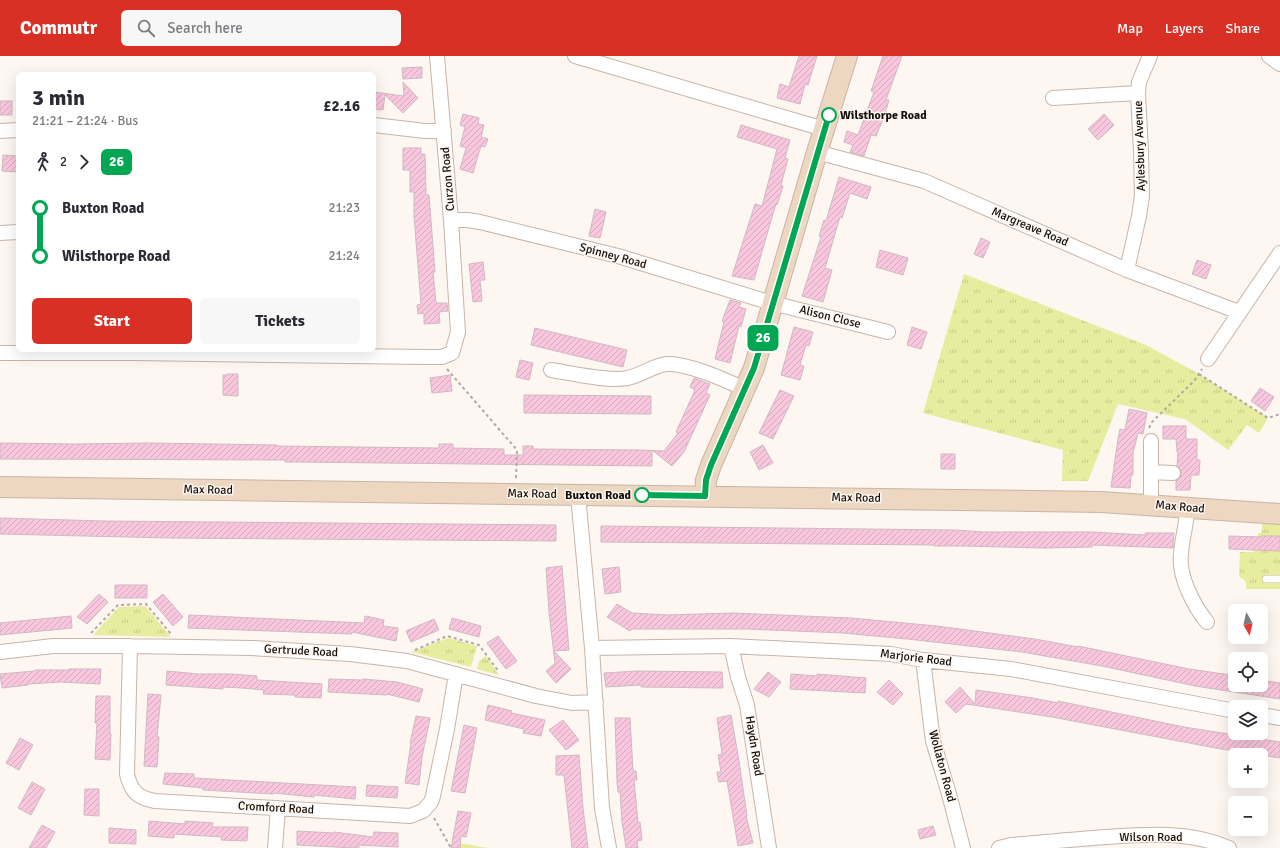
<!DOCTYPE html>
<meta charset="utf-8">
<style>
body{margin:0;font-family:Signika,sans-serif;background:#f7f7f7;color:#2b2b33;height:100vh;display:flex;flex-direction:column;font-size:15px;white-space:nowrap}
*{box-sizing:border-box;margin:0}
p{font-size:13px;color:#7c7c81}
.icon{flex:none;width:22px;height:22px;fill:none;stroke:currentColor;stroke-width:2;stroke-linecap:round;stroke-linejoin:round}
.map{position:relative;flex:1;overflow:hidden}
.drawer{position:absolute;left:16px;top:16px;width:360px;height:280px;display:flex;flex-direction:column;background:#fff;border-radius:6px;box-shadow:0 4px 16px #0002}
.drawer>*{flex:none}
.badge{padding:0 8px;border-radius:6px;font-size:14px;line-height:26px}
.needle{width:26px;rotate:172deg}
.tools{position:absolute;left:1228px;top:548px;display:grid;gap:8px}
.tools a{display:grid;place-items:center;width:40px;height:40px;border-radius:6px;background:#fff;box-shadow:0 4px 16px #0002;font-size:20px}
.map>.badge{position:absolute;translate:-50% -50%;box-shadow:0 0 0 2px #fff}
.legs{display:flex;align-items:center;gap:6px;height:44px;padding:0 16px;font-size:13px}
.legs p{margin-inline-start:auto}
.overview{display:flex;align-items:center;justify-content:space-between;height:68px;padding:0 16px}
h1{font-size:22px;font-weight:700;line-height:30px}
.action{display:flex;gap:8px;margin-top:auto;padding:8px 16px}
.action a{flex:1;height:46px;border-radius:6px;background:#d93025;color:#fff;font-size:16px;font-weight:700;line-height:46px;text-align:center}
.action a+a{background:#f7f7f7;color:#2b2b33}
ul{padding:0 16px;list-style:none}
li{display:flex;align-items:center;gap:14px;height:48px;font-size:15px}
li i{display:grid;place-items:center;width:6px;height:100%;margin:0 5px;background:currentColor}
li i::after{content:'';width:10px;height:10px;margin:-5px;border:3px solid;border-radius:50%;background:#fff}
li p{margin-inline-start:auto}
li:first-child i{background:linear-gradient(#0000 50%,currentColor 0)}
li:last-child i{background:linear-gradient(currentColor 50%,#0000 0)}
header{display:flex;align-items:center;gap:24px;box-sizing:border-box;height:56px;padding:0 20px;background:#d93025;color:#fff}
header strong{font-size:19px}
nav{display:flex;gap:22px;margin-inline-start:auto;font-size:14px}
.search{width:280px;height:36px;background:#f7f7f7;display:flex;align-items:center;gap:10px;box-sizing:border-box;padding:0 14px;border-radius:6px;color:#7c7c81;font-size:15px}
.map>svg:first-child{display:block}
</style>
<header>
<strong>Commutr</strong>
<div class="search"><svg class="icon" aria-label="search" viewBox="0 0 24 24"><circle cx="10" cy="10" r="6"/><path d="M15 15l6 6"/></svg>Search here</div>
<nav><a>Map</a><a>Layers</a><a>Share</a></nav>
</header>
<div class="map">
<svg width="1280" height="792" viewBox="0 0 1280 792">
<defs>
<pattern id="grass-tufts" width="24" height="20" patternUnits="userSpaceOnUse"><rect width="24" height="20" fill="#e7ec9e"/><path d="M3 7l-1-3M5 7V3M7 7l1-3M15 17l-1-3M17 17v-4M19 17l1-3" fill="none" stroke="#c5c987"/></pattern>
<pattern id="building-hatch" width="6" height="6" patternUnits="userSpaceOnUse"><rect width="6" height="6" fill="#f9c7dd"/><path d="M-1 1l2-2M0 6l6-6M5 7l2-2" fill="none" stroke="#d5aabc"/></pattern>
</defs>
<rect width="100%" height="100%" fill="#fef6f1"/>
<path fill="url(#grass-tufts)" d="M964 218 1146 289 1199 318 1268 362 1259 377 1247 369 1228 394 1185 363 1118 348 1088 425H1062L1063 394 923 357Z
M1262 466 1280 467V533H1246V526L1239 520 1240 496H1254L1253 489H1258V477H1262Z
M145 550 171 581 93 579 119 551Z
M448 582 477 590 471 611 411 596Z
M486 600 499 619 477 613 479 605Z
M454 786 488 792H451Z"/>
<path fill="url(#building-hatch)" stroke="#cfb9c3" d="M799 0H817L808 29 805 28 800 48 777 42 780 28 789 31Z
M883 0H902L886 44H889L884 61 876 80 871 79 864 100 850 96 853 89 844 86 847 75 858 79 874 36 871 35Z
M422 11V22L403 23 402 12Z
M403 26 418 42 403 57 385 39 383 54 374 53V36L404 40Z
M0 45H12V59H0Z
M463 58 479 62 478 68 484 69 481 81 488 83 485 91 481 90 473 117 460 113 466 92 460 90 465 71 460 69Z
M1104 58 1114 69 1098 84 1088 73Z
M741 69 790 84 785 102 788 103 781 129 783 130 777 149 776 148 772 161 754 224 732 220 755 148 762 150 777 93 737 81Z
M403 92H421V98H425L426 139H429L435 216H433L436 247H447L448 255 439 256 440 267 424 268V257L418 258 417 249 421 248 414 160V136H410V114H403Z
M3 99 18 100V116L2 115Z
M839 121 871 131 867 143 850 137 842 162 840 161 825 212 832 214 823 246 802 240 821 181 819 180 824 164 826 165Z
M595 153 606 156 600 182 589 180Z
M981 182 990 186 983 202 974 198Z
M880 194 908 202 903 219 876 211Z
M1197 204 1211 209 1206 223 1192 218Z
M483 206 485 224H480L482 245 473 246 469 208Z
M730 244 741 247 739 251 746 253 741 271 739 270 730 307 715 303 724 266 722 265Z
M794 271 813 276 809 290 806 289 800 309 804 310 800 324 781 319Z
M912 271 927 276 921 293 907 289Z
M535 272 627 294 623 311 531 289Z
M520 304 533 307 529 324 516 321Z
M227 318H238V340L223 339V319H227Z
M450 319 452 335 432 337 430 322Z
M694 322 710 328 706 337 710 339 684 396 672 410 652 394V410L296 406H285V404L0 403V387L75 388 148 387 277 389V390L439 392V388H453V392L504 393V399H523V390H533V393L640 394 664 395 678 377 676 376 695 334 690 331Z
M1260 332 1274 341 1265 355 1251 345Z
M780 334 794 340 773 383 759 377Z
M524 339 651 340V358L524 357Z
M1129 353 1147 357 1143 378 1138 377 1133 397V419H1131L1130 432 1111 431 1118 383 1120 373 1125 374Z
M1163 370H1186V383H1197V404H1200L1199 419H1191L1190 434H1176V425L1180 422 1181 417 1180 413 1177 410 1178 396H1177L1176 383H1163Z
M763 389 773 407 759 414 750 396Z
M941 398H955V413H941Z
M0 462 104 465 556 469V485L169 482 0 478Z
M601 470 956 474 983 476H1092L1145 479V477H1174L1173 489V492L1092 489V491L1044 492 963 490H934V489L601 486Z
M1229 480 1261 481V480H1280V495L1229 493Z
M562 510 569 594 554 595 571 613 556 627 546 615 555 607 549 556 546 512Z
M619 511 621 536 605 538 602 513Z
M115 529H147V542H115Z
M99 538 108 546 87 568 77 561Z
M163 538 183 561 173 570 153 546Z
M617 548 632 557 667 559 733 557 851 562 937 570 1035 583 1078 591V590L1189 613 1231 619 1230 629H1261V624L1280 627V643L1195 630 1102 610 1022 596 907 583 843 577 747 573H632L630 575 607 561Z
M189 559 364 567 365 560 384 564 383 570 398 572 396 585 352 576V578L188 572Z
M71 560 72 572 0 579V567Z
M452 562 481 570 479 581 449 573Z
M434 563 439 574 411 586 406 575Z
M498 580 517 605 506 613 487 587Z
M69 613H101L100 628 61 626 28 628V629L2 632 0 618 35 615V614H69Z
M167 615 198 618H232L257 620V624L322 628 321 642 295 641V639L263 638 264 634 242 632 223 631V633L209 632 166 629Z
M637 615 722 616 723 632 641 631V629L606 631 604 617Z
M768 616 781 626 769 641 754 633Z
M791 618 817 620V618L866 622 865 637 790 633Z
M329 623 363 624V623L397 626 423 633 419 646 387 638V639L328 636Z
M889 624 903 638 893 649 877 636Z
M960 631 975 648 976 634 1033 642 1058 647V645L1184 671 1280 686V702L1221 693 1052 661 966 648 956 657 945 646Z
M148 638 161 639 157 681H159L157 711 144 710Z
M96 640H110V678H111L110 704 95 703 97 667H95Z
M488 649 512 655 511 657 545 664 541 680 523 677 524 673 485 664Z
M731 659 739 705 747 760H746L753 787 738 790 727 725 719 726 717 716H721L718 699 722 698 717 662Z
M416 660 430 662 422 701 419 729 405 727 411 687H410Z
M615 662H630L633 715H636L637 724H634L638 767 640 766 642 784 637 785 638 792H626L622 766 620 736H618L617 726Z
M563 664 579 684 566 694 549 674Z
M464 669 477 672 465 737 451 735Z
M20 682 33 689 19 714 6 707Z
M579 699 583 752 588 792H572L564 719H556V700Z
M165 717 194 718V722L356 731 355 743 314 739V741L274 737V738L203 734V732L163 728Z
M32 726 45 733 31 759 18 752Z
M367 729 398 731 397 742 366 740Z
M85 733H99V760L84 759Z
M458 755 471 757 466 781 461 780 460 792H451Z
M149 765 185 768V765L213 767 212 771H248L247 785 221 784 222 781 174 778V782L148 780Z
M42 769 55 776 46 792H29Z
M933 770 936 779 920 783 918 774Z
M109 772 136 774V788L109 787Z
M297 775 334 777V776L373 781 374 776 398 777V791L359 789V792H353L297 789Z"/>
<g fill="none" stroke-linecap="round" stroke-linejoin="round">
<g stroke="#c7b5a8" stroke-width="8">
<path id="lane" d="M1266 523H1280"/>
</g>
<g stroke="#c7b5a8" stroke-width="16">
<path id="street" d="M575 0 824 73
M1269 0 1280 8
M1053 42 1138 37
M374 69 425 75H444
M0 75 18 74
M817 96 924 125 1127 214 1239 256
M451 164H467L480 166 618 200 772 247 888 276
M0 177 18 176
M1127 214 1139 160 1142 140 1141 96 1138 37 1139 26 1150 0
M0 297H135L427 301H442L452 297 458 276 451 164 437 0
M1208 303 1280 197
M551 314C570 317 609 326 627 322 640 320 654 309 667 308 688 307 725 324 745 333
M1151 416 1173 417
M578 439 592 592 602 752 609 792
M1151 449V385
M1187 452C1187 468 1182 482 1181 498 1178 520 1194 550 1207 566
M130 590 127 718C131 736 138 742 155 745L410 760 423 755 431 746 433 740 447 673 456 618
M731 590 738 621 747 649 769 792
M592 592 731 590 891 598 923 604 1011 613 1235 655
M0 596 53 590H130L252 592 350 598 407 605 536 640 572 647 596 646
M923 604 933 685 949 738 963 792
M1261 659 1280 662
M275 792 278 752
M999 792 1011 789C1038 787 1066 784 1093 782 1138 779 1187 773 1229 792"/>
</g>
<g stroke="#c7b5a8" stroke-width="22">
<path id="secondary" d="M0 431 1101 446 1280 458
M705 440 706 424 711 409 754 312 817 96 847 0"/>
</g>
<path stroke="#b0a9a4" stroke-width="2" stroke-dasharray="3 3" stroke-linecap="butt" d="M447 313 517 394 516 423
M1199 318 1268 362 1280 358
M1149 372 1152 366 1194 325 1202 313
M91 577 118 549 146 548 171 578
M415 594 447 580 479 589 499 616
M434 762 451 792"/>
<use href="#lane" stroke="#fff" stroke-width="7"/>
<use href="#street" stroke="#fff" stroke-width="14"/>
<use href="#secondary" stroke="#edd7c1" stroke-width="20"/>
</g>
<g fill="none" stroke-linecap="round" stroke-linejoin="round">
<g stroke="#fff" stroke-width="9">
<path id="line-1" d="M642 439 705 440 706 424 711 409 754 312 829 59"/>
</g>
<use href="#line-1" stroke="#00a651" stroke-width="6"/>
</g>
<g fill="#fff" stroke="#00a651" stroke-width="2">
<circle cx="829" cy="59" r="7"/>
<circle cx="642" cy="439" r="7"/>
</g>
<g text-anchor="middle" dominant-baseline="central" stroke-width="3" stroke-linejoin="round" paint-order="stroke">
<g font-size="12" font-weight="bold" fill="#150f0a" stroke="#fef6f1" text-anchor="start">
<text x="840" y="59">Wilsthorpe Road</text>
<text x="631" y="439" text-anchor="end">Buxton Road</text>
</g>
<g font-size="12" fill="#150f0a" stroke="#fef6f1">
<text transform="translate(1140 90) rotate(-92)">Aylesbury Avenue</text>
<text transform="translate(448 123) rotate(-95)">Curzon Road</text>
<text transform="translate(1030 171) rotate(23)">Margreave Road</text>
<text transform="translate(613 200) rotate(15)">Spinney Road</text>
<text transform="translate(830 261) rotate(14)">Alison Close</text>
<text transform="translate(208 434) rotate(1)">Max Road</text>
<text transform="translate(532 438) rotate(1)">Max Road</text>
<text transform="translate(856 442) rotate(1)">Max Road</text>
<text transform="translate(1180 451) rotate(5)">Max Road</text>
<text transform="translate(301 595) rotate(3)">Gertrude Road</text>
<text transform="translate(916 602) rotate(7)">Marjorie Road</text>
<text transform="translate(754 690) rotate(81)">Haydn Road</text>
<text transform="translate(942 710) rotate(75)">Wollaton Road</text>
<text transform="translate(276 752) rotate(3)">Cromford Road</text>
<text x="1151" y="781">Wilson Road</text>
</g>
</g>
</svg>
<div class="tools">
<a><svg class="needle" viewBox="-14 -14 28 28"><path d="M0-13l5 13h-10z" fill="#e53935"/><path d="M0 13l5-13h-10z" fill="#7c7c81"/></svg></a>
<a><svg class="icon" aria-label="locate" viewBox="0 0 24 24"><circle cx="12" cy="12" r="6"/><path d="M12 2v4M12 18v4M2 12h4M18 12h4"/></svg></a>
<a><svg class="icon" aria-label="layers" viewBox="0 0 24 24"><path d="M12 4l9 5-9 5-9-5zM3 14l9 5 9-5"/></svg></a>
<a>+</a>
<a>−</a>
</div>
<b class="badge" style="left:763px;top:282px;background:#00a651;color:#fff">26</b>
<section class="drawer">
<div class="overview"><div><h1>3 min</h1><p>21:21 – 21:24 · Bus</p></div><b>£2.16</b></div>
<div class="legs"><svg class="icon" aria-label="walk" viewBox="0 0 24 24"><circle cx="13" cy="4" r="2"/><path d="M13 8l-2 6 4 7M11 14l-3 7M7 12l3-4h3l4 4"/></svg>2<svg class="icon" aria-label="forward" viewBox="0 0 24 24"><path d="M9 5l7 7-7 7"/></svg><b class="badge" style="background:#00a651;color:#fff">26</b></div>
<ul>
<li><i style="color:#00a651"></i><b>Buxton Road</b><p>21:23</p></li>
<li><i style="color:#00a651"></i><b>Wilsthorpe Road</b><p>21:24</p></li>
</ul>
<div class="action"><a>Start</a><a>Tickets</a></div>
</section>
</div>
